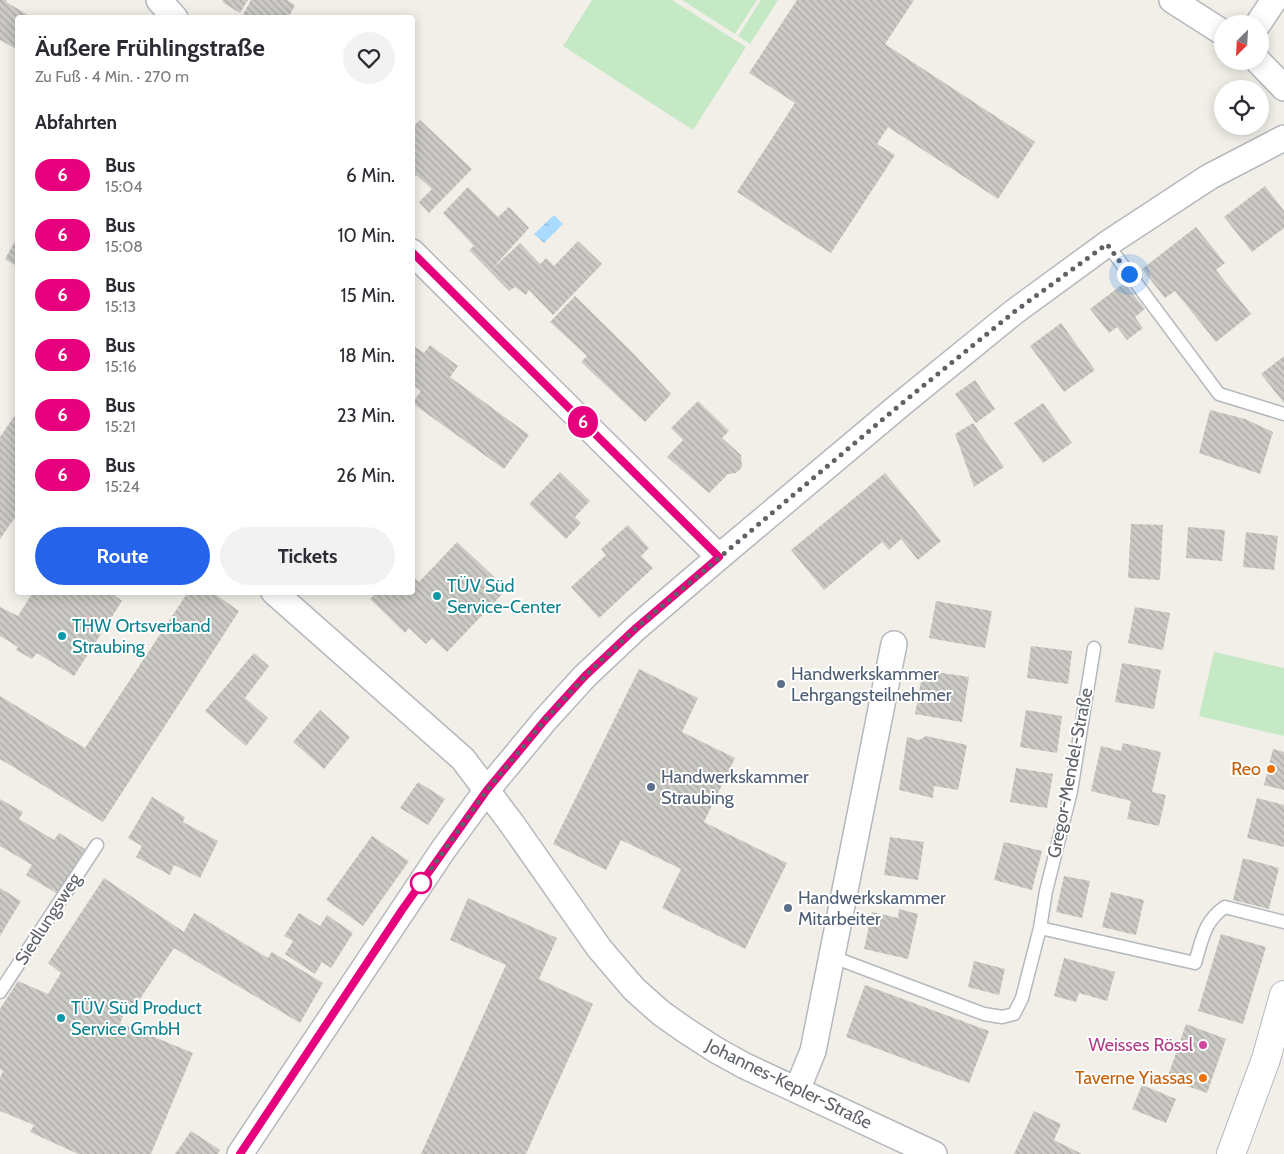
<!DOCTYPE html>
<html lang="de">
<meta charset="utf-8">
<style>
body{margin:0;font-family:Cabin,sans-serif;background:#f2f2f3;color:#2b2b33;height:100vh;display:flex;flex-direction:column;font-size:19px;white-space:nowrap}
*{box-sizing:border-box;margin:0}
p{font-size:16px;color:#7c7c81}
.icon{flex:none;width:28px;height:28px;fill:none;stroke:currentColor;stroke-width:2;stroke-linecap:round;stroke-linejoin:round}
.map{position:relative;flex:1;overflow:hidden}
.drawer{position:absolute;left:15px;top:15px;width:400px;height:580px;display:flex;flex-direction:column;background:#fff;border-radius:5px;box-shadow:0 2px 12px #0003}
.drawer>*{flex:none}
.badge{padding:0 10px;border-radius:16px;font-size:18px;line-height:32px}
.needle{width:32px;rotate:204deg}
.tools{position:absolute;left:1214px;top:15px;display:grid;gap:10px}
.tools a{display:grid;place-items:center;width:55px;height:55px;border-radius:50%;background:#fff;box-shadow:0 2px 12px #0003;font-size:25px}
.you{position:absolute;width:25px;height:25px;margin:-12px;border:4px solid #fff;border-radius:50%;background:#1a73e8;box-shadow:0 0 0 8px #1a73e833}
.map>.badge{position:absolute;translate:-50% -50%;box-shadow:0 0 0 2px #fff}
h2{padding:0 20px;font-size:19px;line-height:45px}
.round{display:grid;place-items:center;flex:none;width:52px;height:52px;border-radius:26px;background:#f2f2f3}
.summary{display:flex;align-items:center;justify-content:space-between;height:85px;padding:0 20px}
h1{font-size:24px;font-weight:700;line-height:38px}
.button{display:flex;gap:10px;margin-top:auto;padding:10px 20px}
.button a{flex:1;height:58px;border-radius:30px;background:#2563eb;color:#fff;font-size:20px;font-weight:700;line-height:58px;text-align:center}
.button a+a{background:#f2f2f3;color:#2b2b33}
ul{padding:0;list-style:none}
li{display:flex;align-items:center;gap:15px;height:60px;padding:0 20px}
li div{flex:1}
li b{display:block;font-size:19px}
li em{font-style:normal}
li .badge{min-width:55px;font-weight:700;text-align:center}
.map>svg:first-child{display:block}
</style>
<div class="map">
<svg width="1284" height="1154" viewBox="0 0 1284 1154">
<defs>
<pattern id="water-ripples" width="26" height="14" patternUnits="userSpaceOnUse" patternTransform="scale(1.25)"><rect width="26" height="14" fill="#aadaff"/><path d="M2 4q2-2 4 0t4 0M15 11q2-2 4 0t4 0" fill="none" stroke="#8eb4d2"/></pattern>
<pattern id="building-back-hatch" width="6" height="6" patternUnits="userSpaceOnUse" patternTransform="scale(1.25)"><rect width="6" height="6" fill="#cccac5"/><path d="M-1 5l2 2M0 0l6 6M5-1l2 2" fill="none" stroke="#a9a8a4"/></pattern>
</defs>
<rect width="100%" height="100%" fill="#f1efe8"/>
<path fill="#c5e8c5" d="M592 0H672L746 47 693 130 563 46Z
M682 0H757L735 34Z
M761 0H778L750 44 738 36Z
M1214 652 1284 668V736L1199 716Z"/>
<path fill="url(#water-ripples)" d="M554 215 563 224 544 243 534 234Z"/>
<path fill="url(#building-back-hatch)" d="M0 0H7L6 2 33 18H18V50L0 40Z
M223 0H248L240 13 222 2Z
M251 0H287L295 5 288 18H241Z
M797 0H914L885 44 1035 142 998 199 888 127 877 144 895 155 831 253 737 192 795 103 749 73Z
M420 120 472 169 429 213 419 202 432 189 416 175 412 179V128Z
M1265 186 1284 211V228L1252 252 1224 217Z
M468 187 498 217 509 207 529 228 492 269 520 243 540 264 546 258 554 266 578 241 602 264 553 315 529 290 526 295 515 287 509 291 469 250 474 246 443 213Z
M1196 227 1225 263 1216 270 1251 314 1216 342 1175 291 1165 298 1142 269Z
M18 236V267L5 259Z
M1124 283 1145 309 1135 317 1143 328 1127 340 1117 327 1109 333 1090 309Z
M575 296 631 351 671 394 645 422 581 362 587 356 550 322Z
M1061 323 1095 370 1064 392 1030 346Z
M412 345 424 353 430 345 458 366 450 377 529 435 504 469 412 403 421 391 412 384Z
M1284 356V403L1261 374Z
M975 380 995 409 976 423 955 394Z
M698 401 729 431 722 438 741 455 742 467 736 473 728 474 709 493 667 457 683 440 671 428Z
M1043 403 1072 443 1043 463 1014 423Z
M1210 410 1245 419 1273 432 1260 474 1199 453Z
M18 411V513L0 539V437Z
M973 423 1004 467 974 487 955 434Z
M560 472 590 501 575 517 581 523 566 539 529 504Z
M885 473 941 541 918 560 901 539 889 550 882 542 824 590 791 550Z
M1131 524 1163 525 1160 580 1128 578Z
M628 525 649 548 641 556 653 568 599 618 571 587 606 555 601 549Z
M1188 527 1225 530 1222 561 1186 558Z
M1246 532 1278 536 1274 570 1243 567Z
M457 542 507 589 447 652 432 638 426 644 409 628 405 633 370 599 377 592H412V576L419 582Z
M33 592H110L122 601 74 676 37 653 32 659 16 650 18 647 0 636V607L18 616Z
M188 592H212L239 611 103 822 0 759V696L85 748Z
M936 601 992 611 985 648 929 638Z
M1135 607 1170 613 1163 650 1128 643Z
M1031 646 1072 651 1068 684 1027 678Z
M254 653 269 666 245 698 268 718 246 746 205 711Z
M1122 663 1161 670 1154 709 1115 702Z
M639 669 698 698 682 732 735 758 704 822 787 863 745 949 662 908 681 869 621 840 606 870 553 844Z
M923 670 969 677 962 722 915 714Z
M320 710 350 737 324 769 293 742Z
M1026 710 1062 716 1057 753 1020 747Z
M926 736 967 745 958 790 934 786 933 798 899 790 907 737 919 740Z
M1123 743 1161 752 1152 792 1166 795 1159 826 1127 819 1131 801 1091 791 1101 746 1121 751Z
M1273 749 1284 752V790L1264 785Z
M1016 768 1053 774 1047 808 1010 802Z
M418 782 445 799 428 825 400 808Z
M152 797 185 817 183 822 218 841 200 878 174 865 170 875 136 857 142 846 128 838Z
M1257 798 1284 805V847L1247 838Z
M0 799 23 812 19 819 54 840 59 833 85 849 58 894 26 875 32 865 0 846Z
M372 836 409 861 363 926 326 900Z
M890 837 924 842 918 880 884 875Z
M1004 842 1042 851 1032 890 994 880Z
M1243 858 1279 868 1269 909 1233 900Z
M1064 876 1090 881 1082 918 1056 912Z
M104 878 184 932 194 913 268 958 272 952 323 983 300 1023 174 948 130 1014 125 1012 120 1023 193 1053 151 1154H78L30 1132 34 1125 0 1111V1078L3 1071 0 1069V1009L18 981 48 994 61 973 48 963Z
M0 888 21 901 0 936Z
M1111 892 1144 900 1136 935 1102 927Z
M468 898 557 938 539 979 593 1004 526 1154H421L506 965 450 940Z
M899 909 918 914 908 959 864 949 872 912 898 918Z
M299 913 320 926 327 915 353 933 331 968 322 962 315 974 285 954 293 941 284 936Z
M1221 934 1266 947 1243 1024 1198 1011Z
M1064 958 1115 972 1107 1001 1079 993 1076 1002 1054 996Z
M974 961 1005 969 999 995 968 987Z
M865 985 989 1031 969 1083 846 1037Z
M1186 1024 1226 1039 1207 1093 1167 1079Z
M1142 1085 1176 1099 1166 1123 1132 1109Z
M1034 1111 1061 1124 1054 1140 1082 1154H1014Z
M191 1131 220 1150 218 1154H175Z"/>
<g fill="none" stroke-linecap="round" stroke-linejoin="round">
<g stroke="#b5b8bc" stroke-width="15">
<path id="service" d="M1107 244 1219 394 1284 414
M1040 928 1195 963C1202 940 1204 921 1225 907L1284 922
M833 957 984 1014 1002 1017 1014 1014 1022 998 1040 928 1046 891 1071 791 1094 648
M0 992 97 845"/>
</g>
<g stroke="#b5b8bc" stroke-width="28">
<path id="minor" d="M159 0 175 18
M1172 0 1222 32
M1258 24 1274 0
M1258 61 1284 88
M412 252 719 557
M274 592 463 759 512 824 599 948 634 989 661 1013 685 1030 716 1050 745 1066 934 1154
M797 1090 813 1051 894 644
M240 1154 443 850 487 790 545 720 585 676 636 628 719 557 901 404 1014 312 1107 244 1209 177 1284 138"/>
</g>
<g stroke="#b6babf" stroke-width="30">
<path id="secondary" d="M1231 1154 1266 1059 1284 995"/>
</g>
<use href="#service" stroke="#fff" stroke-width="12"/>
<use href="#minor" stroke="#fff" stroke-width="25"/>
<use href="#secondary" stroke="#fff" stroke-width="28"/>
</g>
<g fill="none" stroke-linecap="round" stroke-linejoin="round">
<g stroke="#fff" stroke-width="11">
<path id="line" d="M240 1154 402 910 487 790 545 720 585 676 636 628 719 557 412 252"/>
</g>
<use href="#line" stroke="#e6007e" stroke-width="8"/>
<path stroke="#5f6368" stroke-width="5" stroke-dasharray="0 9" d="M421 883 487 790 545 720 585 676 636 628 901 404 1014 312 1107 244 1129 274"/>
</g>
<g fill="#0f9aa8" stroke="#fff" stroke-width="2">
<circle cx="437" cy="596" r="5"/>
<circle cx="62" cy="636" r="5"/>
<circle cx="61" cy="1018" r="5"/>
</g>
<g fill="#5c6f8a" stroke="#fff" stroke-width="2">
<circle cx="781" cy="684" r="5"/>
<circle cx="651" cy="787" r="5"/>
<circle cx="788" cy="908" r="5"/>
</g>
<g fill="#e8710a" stroke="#fff" stroke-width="2">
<circle cx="1271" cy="769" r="5"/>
<circle cx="1203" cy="1078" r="5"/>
</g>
<circle fill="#fff" stroke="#e6007e" stroke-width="2.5" cx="421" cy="883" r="10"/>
<circle fill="#d1479c" stroke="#fff" stroke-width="2" cx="1203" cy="1045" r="5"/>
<g text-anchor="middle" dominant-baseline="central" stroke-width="4" stroke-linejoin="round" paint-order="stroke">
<g font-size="18" fill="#0d838f" stroke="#fff" text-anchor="start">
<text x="447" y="586">TÜV Süd<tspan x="447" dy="21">Service-Center</tspan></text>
<text x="72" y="626">THW Ortsverband<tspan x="72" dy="21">Straubing</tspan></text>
<text x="71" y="1008">TÜV Süd Product<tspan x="71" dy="21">Service GmbH</tspan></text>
</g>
<g font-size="18" fill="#4e5e75" stroke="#fff" text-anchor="start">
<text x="791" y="674">Handwerkskammer<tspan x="791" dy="21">Lehrgangsteilnehmer</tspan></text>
<text x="661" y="777">Handwerkskammer<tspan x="661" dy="21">Straubing</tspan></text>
<text x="798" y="898">Handwerkskammer<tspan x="798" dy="21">Mitarbeiter</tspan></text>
</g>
<g font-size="18" fill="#c56008" stroke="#fff" text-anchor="end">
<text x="1261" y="769">Reo</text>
<text x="1193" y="1078">Taverne Yiassas</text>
</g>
<g font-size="18" fill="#5f6368" stroke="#fff">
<text transform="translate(1070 773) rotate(-79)">Gregor-Mendel-Straße</text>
<text transform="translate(48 919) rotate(-57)">Siedlungsweg</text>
<text transform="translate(789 1084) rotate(26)">Johannes-Kepler-Straße</text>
</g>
<g font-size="18" fill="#b23c85" stroke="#fff" text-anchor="end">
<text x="1193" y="1045">Weisses Rössl</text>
</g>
</g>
</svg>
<div class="tools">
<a><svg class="needle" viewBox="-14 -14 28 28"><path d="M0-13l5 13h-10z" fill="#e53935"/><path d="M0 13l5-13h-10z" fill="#7c7c81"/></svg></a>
<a><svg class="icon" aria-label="locate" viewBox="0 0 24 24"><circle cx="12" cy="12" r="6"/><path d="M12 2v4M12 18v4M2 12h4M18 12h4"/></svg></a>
</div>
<div class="you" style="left:1129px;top:274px"></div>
<b class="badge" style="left:583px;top:422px;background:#e6007e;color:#fff">6</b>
<section class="drawer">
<div class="summary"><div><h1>Äußere Frühlingstraße</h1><p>Zu Fuß · 4 Min. · 270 m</p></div><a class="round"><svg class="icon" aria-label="heart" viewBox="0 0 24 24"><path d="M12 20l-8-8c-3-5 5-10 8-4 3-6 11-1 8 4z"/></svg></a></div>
<h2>Abfahrten</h2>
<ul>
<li><span class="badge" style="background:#e6007e;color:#fff">6</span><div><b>Bus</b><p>15:04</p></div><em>6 Min.</em></li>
<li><span class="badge" style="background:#e6007e;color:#fff">6</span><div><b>Bus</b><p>15:08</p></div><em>10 Min.</em></li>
<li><span class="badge" style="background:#e6007e;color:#fff">6</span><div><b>Bus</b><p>15:13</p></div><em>15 Min.</em></li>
<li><span class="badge" style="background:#e6007e;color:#fff">6</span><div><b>Bus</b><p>15:16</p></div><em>18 Min.</em></li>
<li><span class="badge" style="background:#e6007e;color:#fff">6</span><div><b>Bus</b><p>15:21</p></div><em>23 Min.</em></li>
<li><span class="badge" style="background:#e6007e;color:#fff">6</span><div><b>Bus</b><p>15:24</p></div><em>26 Min.</em></li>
</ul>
<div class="button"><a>Route</a><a>Tickets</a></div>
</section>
</div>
